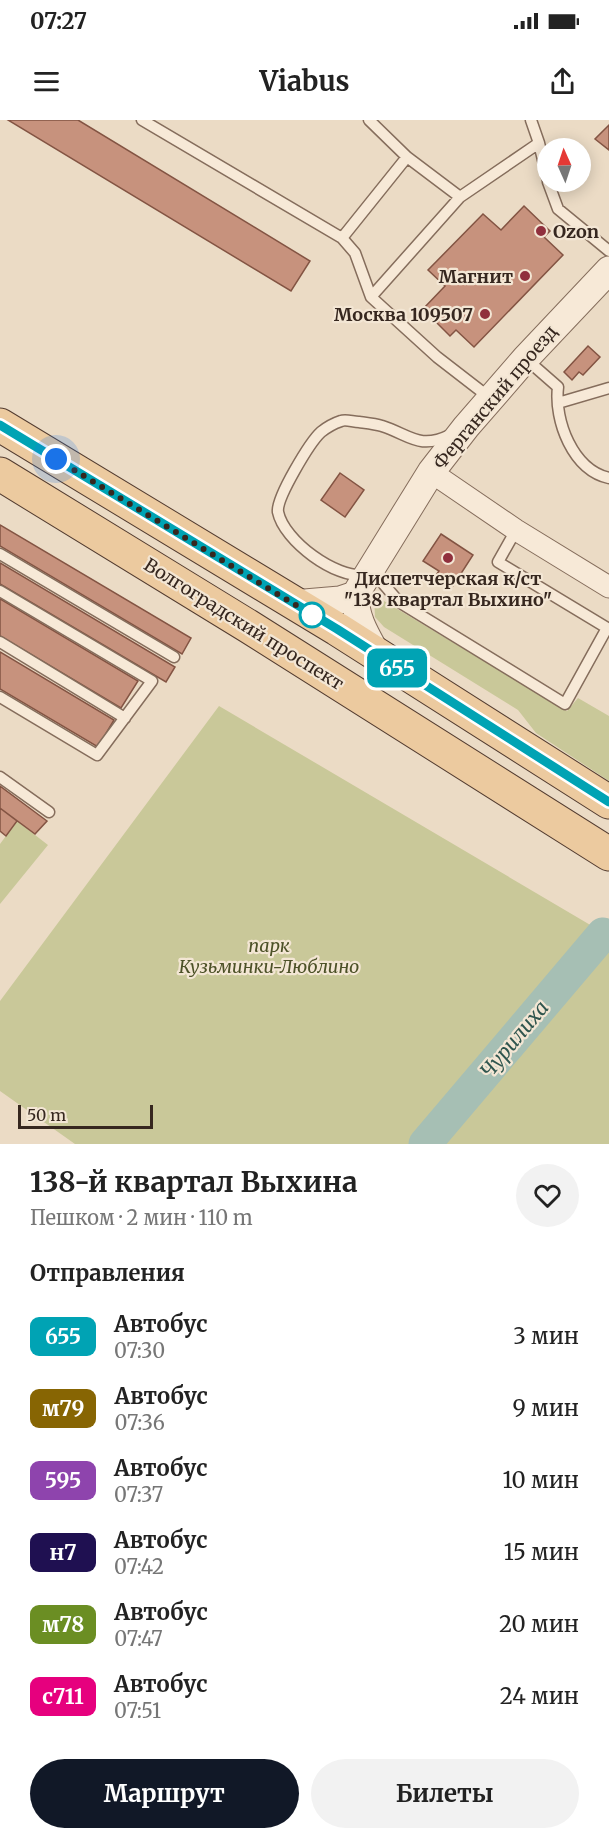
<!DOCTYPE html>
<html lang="ru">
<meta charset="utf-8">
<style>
body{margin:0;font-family:Merriweather,serif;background:#f2f2f2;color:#222;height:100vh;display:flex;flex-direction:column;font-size:22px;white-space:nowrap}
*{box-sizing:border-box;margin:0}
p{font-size:20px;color:#767676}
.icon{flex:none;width:33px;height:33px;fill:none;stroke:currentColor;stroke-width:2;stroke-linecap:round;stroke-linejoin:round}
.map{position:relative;height:1024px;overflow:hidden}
.side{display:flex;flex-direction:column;background:#fff;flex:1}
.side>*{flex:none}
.badge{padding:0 12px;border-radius:9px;font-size:21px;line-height:39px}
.needle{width:39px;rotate:357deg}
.controls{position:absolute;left:537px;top:18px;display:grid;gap:12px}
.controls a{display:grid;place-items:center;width:54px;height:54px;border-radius:50%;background:#fff;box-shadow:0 3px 15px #0003;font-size:30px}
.scale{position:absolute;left:18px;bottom:15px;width:135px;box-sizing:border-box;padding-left:6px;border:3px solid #36271f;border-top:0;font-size:16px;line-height:21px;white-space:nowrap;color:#36271f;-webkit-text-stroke:4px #f3e6d4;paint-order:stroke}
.you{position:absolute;width:30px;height:30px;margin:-15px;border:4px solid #fff;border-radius:50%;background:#1a73e8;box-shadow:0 0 0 9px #1a73e833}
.map>.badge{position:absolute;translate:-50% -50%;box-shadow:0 0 0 3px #fff}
h2{padding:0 30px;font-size:22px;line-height:54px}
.round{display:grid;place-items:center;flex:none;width:63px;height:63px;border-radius:32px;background:#f2f2f2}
.headline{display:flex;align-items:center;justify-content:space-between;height:102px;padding:0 30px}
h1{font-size:28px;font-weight:700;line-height:45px}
.action{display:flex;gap:12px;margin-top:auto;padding:12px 30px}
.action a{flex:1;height:69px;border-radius:36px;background:#111827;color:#fff;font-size:24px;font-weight:700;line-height:69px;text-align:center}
.action a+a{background:#f2f2f2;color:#222}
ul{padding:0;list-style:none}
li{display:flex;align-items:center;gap:18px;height:72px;padding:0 30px}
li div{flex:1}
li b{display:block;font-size:22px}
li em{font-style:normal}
li .badge{min-width:66px;font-weight:700;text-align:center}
.status{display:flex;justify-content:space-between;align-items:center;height:42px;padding:0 30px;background:#fff;direction:ltr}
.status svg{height:16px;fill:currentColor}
header{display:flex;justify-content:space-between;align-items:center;height:78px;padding:0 30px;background:#fff;font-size:27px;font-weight:700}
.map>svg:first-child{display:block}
</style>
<div class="status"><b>07:27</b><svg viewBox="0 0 49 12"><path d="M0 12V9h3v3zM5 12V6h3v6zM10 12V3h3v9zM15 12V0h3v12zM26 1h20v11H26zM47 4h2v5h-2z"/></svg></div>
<header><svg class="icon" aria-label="menu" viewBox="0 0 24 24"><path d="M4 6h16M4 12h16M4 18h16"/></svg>Viabus<svg class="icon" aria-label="share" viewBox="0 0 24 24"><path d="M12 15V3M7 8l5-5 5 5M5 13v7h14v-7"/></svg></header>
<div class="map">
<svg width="609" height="1024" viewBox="0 0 609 1024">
<rect width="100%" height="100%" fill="#ebdbc5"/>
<path fill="#c9c899" d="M374 475 567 591 578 578 609 596V661L536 613 518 590 384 507 375 497Z
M219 586 609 816V1024H75L0 971V881Z
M17 701 48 725 0 784V724Z"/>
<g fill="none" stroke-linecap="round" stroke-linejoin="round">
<path stroke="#a6bfb4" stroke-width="33" d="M425 1024 603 814"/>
</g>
<path fill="#c7927d" stroke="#835443" stroke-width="1.5" d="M8 0H78L310 141 291 171Z
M609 5V30L595 19Z
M524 86 550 111 544 117 563 135 474 227 456 210 450 216 423 189 445 166 428 150 483 94 501 110Z
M588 226 600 237 583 255 579 252 572 260 564 252Z
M340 353 364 370 345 397 321 380Z
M0 405 191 518 182 534 0 426Z
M441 414 473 435 453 466 436 455 439 451 423 441Z
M0 443 175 547 166 562 0 464Z
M0 479 138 561 121 588 0 516Z
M0 532 114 600 98 627 0 569Z
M0 666 47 701 35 714 0 688Z
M0 688 17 701 6 716 0 711Z"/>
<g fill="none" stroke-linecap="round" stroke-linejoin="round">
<g stroke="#856d5c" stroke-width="13">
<path id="service" d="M142 0 342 118 355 133 371 177 437 237 490 278
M369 0 407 37 460 77 539 23
M531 0 539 23 548 61
M548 62 558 89 609 131
M342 118 407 37
M371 177 460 77
M526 239 558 267C554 301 573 350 609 358
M558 283 609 268
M0 434 174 537
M379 446 380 460 399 482 565 584 607 508 498 442 516 410
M365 455C336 459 284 421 278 392 276 378 310 322 321 312 326 308 335 303 341 301 346 299 353 302 359 302 366 303 375 304 382 306 410 315 419 330 450 315
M0 471 152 561 97 635 0 577
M0 522 125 598
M0 657 49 692"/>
</g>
<g stroke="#856d5c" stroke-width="23">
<path id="minor" d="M431 352 516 410 609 467"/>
</g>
<g stroke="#856d5c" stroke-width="29">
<path id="tertiary" d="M355 475 431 352 466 307 525 239 609 150
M355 475C355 498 366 515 377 535
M293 484 340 480 355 475"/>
</g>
<g stroke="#533c30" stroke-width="35">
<path id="primary" d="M0 305 337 509 609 682
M0 354 248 506 609 734"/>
</g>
<use href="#service" stroke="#f7e9d7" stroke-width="10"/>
<use href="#minor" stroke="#f7e9d7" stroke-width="21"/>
<use href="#tertiary" stroke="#f7e9d7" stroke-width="27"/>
<use href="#primary" stroke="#ecca9f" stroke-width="33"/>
</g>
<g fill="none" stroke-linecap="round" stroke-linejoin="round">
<g stroke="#fff" stroke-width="14">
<path id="line" d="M0 305 337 509 609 682"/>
</g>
<use href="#line" stroke="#00a3b4" stroke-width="9"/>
<path stroke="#36271f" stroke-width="6" stroke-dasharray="0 10.8" d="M56 339 312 495"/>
</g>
<g fill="#90303d" stroke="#f3e6d4" stroke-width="2">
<circle cx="541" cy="111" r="6"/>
<circle cx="525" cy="156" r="6"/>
<circle cx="485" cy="194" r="6"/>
<circle cx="448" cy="438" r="6"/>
</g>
<circle fill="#fff" stroke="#00a3b4" stroke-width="3" cx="312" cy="495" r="12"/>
<g text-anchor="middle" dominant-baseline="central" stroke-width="4.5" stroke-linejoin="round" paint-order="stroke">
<g font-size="18" font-weight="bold" fill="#36271f" stroke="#f3e6d4" text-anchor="end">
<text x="553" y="111" text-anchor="start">Ozon</text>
<text x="513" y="156">Магнит</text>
<text x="473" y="194">Москва 109507</text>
<text x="448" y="458" text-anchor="middle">Диспетчерская к/ст<tspan x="448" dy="21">"138 квартал Выхино"</tspan></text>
</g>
<g font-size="18" fill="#36271f" stroke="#f3e6d4">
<text transform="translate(495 277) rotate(-50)">Ферганский проезд</text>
<text transform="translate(244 504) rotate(32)">Волгоградский проспект</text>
</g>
<g font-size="18" font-style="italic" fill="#4c5127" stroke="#f3e6d4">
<text x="269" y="825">парк<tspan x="269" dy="21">Кузьминки-Люблино</tspan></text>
</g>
<g font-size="20" font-style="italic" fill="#2f554e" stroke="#f3e6d4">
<text transform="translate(514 919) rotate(-50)">Чурилиха</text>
</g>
</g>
</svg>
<div class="controls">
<a><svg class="needle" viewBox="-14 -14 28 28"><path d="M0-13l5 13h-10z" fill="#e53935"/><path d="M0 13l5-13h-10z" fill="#767676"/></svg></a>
</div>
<div class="scale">50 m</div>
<div class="you" style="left:56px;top:339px"></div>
<b class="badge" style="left:397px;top:548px;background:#00a3b4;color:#fff">655</b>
</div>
<section class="side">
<div class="headline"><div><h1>138-й квартал Выхина</h1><p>Пешком · 2 мин · 110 m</p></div><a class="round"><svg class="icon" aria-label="heart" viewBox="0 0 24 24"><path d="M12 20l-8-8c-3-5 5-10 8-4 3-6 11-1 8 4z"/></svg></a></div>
<h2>Отправления</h2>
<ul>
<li><span class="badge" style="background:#00a3b4;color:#fff">655</span><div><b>Автобус</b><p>07:30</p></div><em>3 мин</em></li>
<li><span class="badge" style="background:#876503;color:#fff">м79</span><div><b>Автобус</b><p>07:36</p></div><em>9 мин</em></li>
<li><span class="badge" style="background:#8e44ad;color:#fff">595</span><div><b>Автобус</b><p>07:37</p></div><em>10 мин</em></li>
<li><span class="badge" style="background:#1f1051;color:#fff">н7</span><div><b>Автобус</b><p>07:42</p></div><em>15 мин</em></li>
<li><span class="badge" style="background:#6b8e23;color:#fff">м78</span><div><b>Автобус</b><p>07:47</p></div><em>20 мин</em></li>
<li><span class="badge" style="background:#e6007e;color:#fff">с711</span><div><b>Автобус</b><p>07:51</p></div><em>24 мин</em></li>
</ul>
<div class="action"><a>Маршрут</a><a>Билеты</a></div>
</section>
